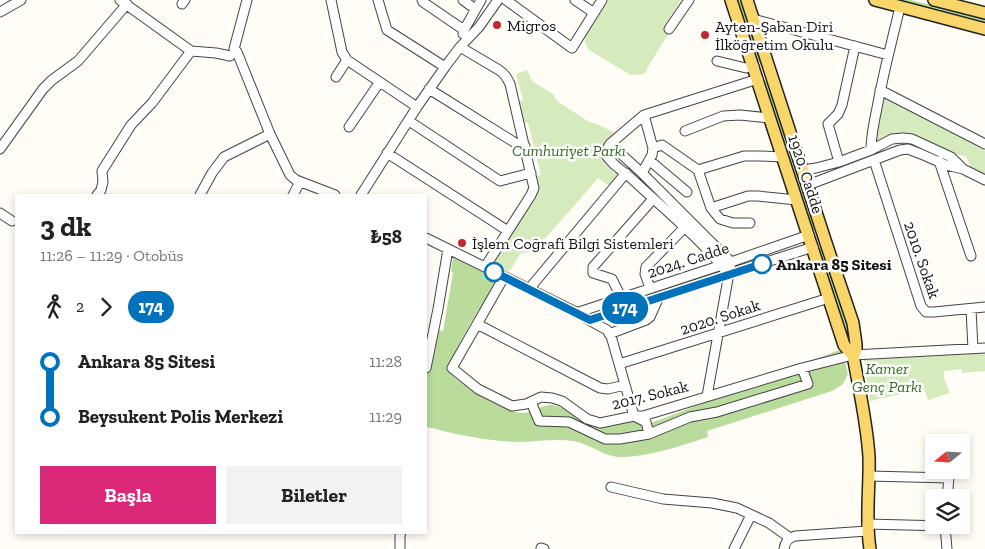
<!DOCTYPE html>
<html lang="tr">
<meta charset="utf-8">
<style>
body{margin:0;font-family:"Zilla Slab",serif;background:#f2f2f2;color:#222;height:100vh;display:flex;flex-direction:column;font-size:19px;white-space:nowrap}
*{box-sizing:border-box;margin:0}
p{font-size:16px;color:#767676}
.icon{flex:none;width:28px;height:28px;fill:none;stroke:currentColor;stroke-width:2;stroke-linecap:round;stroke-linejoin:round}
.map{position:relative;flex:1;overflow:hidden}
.drawer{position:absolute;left:15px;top:194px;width:412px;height:340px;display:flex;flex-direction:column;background:#fff;border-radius:0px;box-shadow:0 2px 8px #0003}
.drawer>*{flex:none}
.badge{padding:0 10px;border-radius:16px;font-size:18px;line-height:32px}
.needle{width:32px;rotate:252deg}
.controls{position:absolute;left:925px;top:434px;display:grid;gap:10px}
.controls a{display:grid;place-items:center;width:45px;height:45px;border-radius:0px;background:#fff;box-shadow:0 2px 8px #0003;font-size:25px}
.map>.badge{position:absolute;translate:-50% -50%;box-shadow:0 0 0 2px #fff}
.legs{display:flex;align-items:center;gap:8px;height:55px;padding:0 25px;font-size:16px}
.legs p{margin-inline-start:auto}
.head{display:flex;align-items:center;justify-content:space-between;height:85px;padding:0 25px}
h1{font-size:28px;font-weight:700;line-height:38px}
.action{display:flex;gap:10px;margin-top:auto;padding:10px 25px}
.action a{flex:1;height:58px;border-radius:0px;background:#db2777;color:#fff;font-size:20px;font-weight:700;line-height:58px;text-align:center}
.action a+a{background:#f2f2f2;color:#222}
ul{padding:0 25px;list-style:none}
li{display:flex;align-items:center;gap:18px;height:55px;font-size:19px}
li i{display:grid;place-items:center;width:8px;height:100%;margin:0 6px;background:currentColor}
li i::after{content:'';width:12px;height:12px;margin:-6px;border:4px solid;border-radius:50%;background:#fff}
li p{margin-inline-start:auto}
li:first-child i{background:linear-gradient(#0000 50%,currentColor 0)}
li:last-child i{background:linear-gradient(currentColor 50%,#0000 0)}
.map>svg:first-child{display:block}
</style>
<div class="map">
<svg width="985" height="549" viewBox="0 0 985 549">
<rect width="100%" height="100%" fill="#fffdf5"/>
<path fill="#d5ebbd" d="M609 0H681L664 27 670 32 657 52 644 74 631 75 589 50 585 43 584 36Z
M527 70 532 81 553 94 557 101 589 122 597 124 617 134 603 157 605 164 614 173H620L616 191 598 178 574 206 533 252 521 253 509 272 492 263 520 220 536 194 534 177 541 175 528 123H522L517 102 523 100 516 74Z
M884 97 985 151V175L971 168 966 156 959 155 911 134 903 133 875 141Z
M985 350V371L962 373V369L944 371V379L950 393 928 400 924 389 870 401 864 360 867 358Z"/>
<path fill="#b9dc9c" d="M735 0H742L763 61 756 63Z
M896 0H911L985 19V23Z
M768 79 817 229 812 230 763 82Z
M823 247 849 320 854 347 849 345 818 250 820 248Z
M457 256 498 279 483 308 479 309C472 321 448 360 449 372 459 384 508 415 524 413 535 411 546 402 558 406L600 426 609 427 635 420 651 423 738 390 815 369 816 359 842 349 848 374 843 384 832 391 707 431 708 437C680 446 652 456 623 457 605 458 591 444 573 441 554 438 535 442 516 442 496 441 475 438 456 434 446 432 436 428 426 427V375L430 366 438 330 443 331 453 273 451 271 453 258Z"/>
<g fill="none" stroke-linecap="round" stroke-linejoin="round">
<g stroke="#444" stroke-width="11">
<path id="minor" d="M120 0 191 51 216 53 230 56
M331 0 342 52 347 60 417 107
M378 0 387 30 445 67
M422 0 423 2 464 30
M463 0 475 9
M506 0 572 48 602 0
M575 0 594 13
M182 4 185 0
M0 12 21 0
M753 19 888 55
M669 29 689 0
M463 34 464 30 481 0
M460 47 499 70C505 74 507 78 510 84L533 184 534 188 531 195 485 267
M234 49 237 52 270 134 290 175 296 180 335 195
M234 49 247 0
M717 61 746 68 754 66
M336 77 347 60
M429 89 517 144 525 146
M880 90 985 144
M644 115 758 79
M409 121 500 181 531 173
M349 127 379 83
M685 131 723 116 740 115 770 118
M610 144 642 173 731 262 707 396
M653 148 662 145 698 170 711 208 720 219 733 223H750
M0 149 43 89 52 80 78 61 127 4
M871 150C871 136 874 122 877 108 883 74 892 41 900 7
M387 153 508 231
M649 160 687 192
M874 160 921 306 926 312H934L985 307
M939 161 971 256
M839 162 828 124 838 114 842 105 855 46
M698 170 744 156H760L783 157
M803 170 816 168 839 162 871 150 892 139 903 138 912 139 951 157 963 169
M642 173 652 155 653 148 644 115 610 144 605 153C610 164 624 171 632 179 665 210 701 239 729 275
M808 185 900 150 908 149 921 154 946 165 963 169 985 180
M97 195 101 190 103 182 102 171 131 125 152 103 191 51
M200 195 212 173 224 157 270 134
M293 195 300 182
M361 195 417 107 445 67 460 47 479 27 498 0
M711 208 748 196H758L797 200
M0 213 12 221
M426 238 590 319 813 247
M504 277 452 368 478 389 512 406 526 404 541 397 552 398 562 401 587 419 600 423 634 416H643L802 368 853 355 985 348
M650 288 645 274 646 267 685 227
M529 289 626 173
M621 297 612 279 593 273V267L653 199
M971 309 973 349
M576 313 731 262 809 235
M587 319 607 330 611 336 634 416 646 422 649 434
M477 324 600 388 608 389 625 385
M609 334 646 320 650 317 659 297
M619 364 829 298
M426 368 438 309 448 249
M531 402 539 421 569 422 605 439H620L649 434 690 417 717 412 808 384 802 368
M869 476 949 478 947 498
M611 487 663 499 712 503 737 508 769 523 790 538
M867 524 945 526 947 549
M541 548 544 549
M400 549V536L401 532
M734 549 751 515
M784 549C785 542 788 538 795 536L867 531"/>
</g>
<g stroke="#222" stroke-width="14">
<path id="major" d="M731 0 844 345 848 350 853 355
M747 0 826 243 853 323 856 344V350L853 355C859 389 867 423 869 457 870 488 865 518 870 549
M875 0 985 29
M934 0 985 13"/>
</g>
<use href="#minor" stroke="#fff" stroke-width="9"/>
<use href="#major" stroke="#f9d66b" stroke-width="11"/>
</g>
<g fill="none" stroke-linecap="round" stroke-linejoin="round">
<g stroke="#fff" stroke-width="11">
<path id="line-1" d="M494 272 590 320 762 264"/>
</g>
<use href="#line-1" stroke="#0072bc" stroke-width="8"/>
</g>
<g fill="#c4262e" stroke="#fff" stroke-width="2">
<circle cx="497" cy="25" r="5"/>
<circle cx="705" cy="35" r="5"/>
<circle cx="462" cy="243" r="5"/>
</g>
<g fill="#fff" stroke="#0072bc" stroke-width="2.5">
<circle cx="762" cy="264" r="9"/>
<circle cx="494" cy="272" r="9"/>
</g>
<g text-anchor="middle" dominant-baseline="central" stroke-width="5" stroke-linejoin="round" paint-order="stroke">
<g font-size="16" fill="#111" stroke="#fff" text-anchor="start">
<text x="507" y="25">Migros</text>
<text x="715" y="26">Ayten-Şaban Diri<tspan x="715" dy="18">İlköğretim Okulu</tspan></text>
<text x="472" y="243">İşlem Coğrafi Bilgi Sistemleri</text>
</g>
<g font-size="16" font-style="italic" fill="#2f6b1f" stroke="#fff">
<text x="569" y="150">Cumhuriyet Parkı</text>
<text x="887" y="368">Kamer<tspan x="887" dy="18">Genç Parkı</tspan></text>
</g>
<g font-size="16" fill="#111" stroke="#fff">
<text transform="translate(806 174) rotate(72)">1920. Cadde</text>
<text transform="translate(688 260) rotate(-18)">2024. Cadde</text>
<text transform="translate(922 260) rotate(71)">2010. Sokak</text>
<text transform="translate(720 317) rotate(-18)">2020. Sokak</text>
<text transform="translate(650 395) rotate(-14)">2017. Sokak</text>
</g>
<g font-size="16" font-weight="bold" fill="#111" stroke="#fff" text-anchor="start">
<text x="776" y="264">Ankara 85 Sitesi</text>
</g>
</g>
</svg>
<div class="controls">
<a><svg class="needle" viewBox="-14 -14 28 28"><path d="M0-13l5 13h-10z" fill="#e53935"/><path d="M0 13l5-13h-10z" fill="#767676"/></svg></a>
<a><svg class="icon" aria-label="layers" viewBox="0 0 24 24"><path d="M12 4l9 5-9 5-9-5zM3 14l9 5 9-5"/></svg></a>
</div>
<b class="badge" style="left:625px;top:308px;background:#0072bc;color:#fff">174</b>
<section class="drawer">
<div class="head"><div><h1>3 dk</h1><p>11:26 – 11:29 · Otobüs</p></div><b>₺58</b></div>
<div class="legs"><svg class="icon" aria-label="walk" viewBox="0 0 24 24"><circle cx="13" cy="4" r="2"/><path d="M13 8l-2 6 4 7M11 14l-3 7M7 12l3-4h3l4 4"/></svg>2<svg class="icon" aria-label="forward" viewBox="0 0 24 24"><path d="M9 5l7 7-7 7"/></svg><b class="badge" style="background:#0072bc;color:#fff">174</b></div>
<ul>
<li><i style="color:#0072bc"></i><b>Ankara 85 Sitesi</b><p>11:28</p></li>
<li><i style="color:#0072bc"></i><b>Beysukent Polis Merkezi</b><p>11:29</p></li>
</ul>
<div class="action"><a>Başla</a><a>Biletler</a></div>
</section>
</div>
